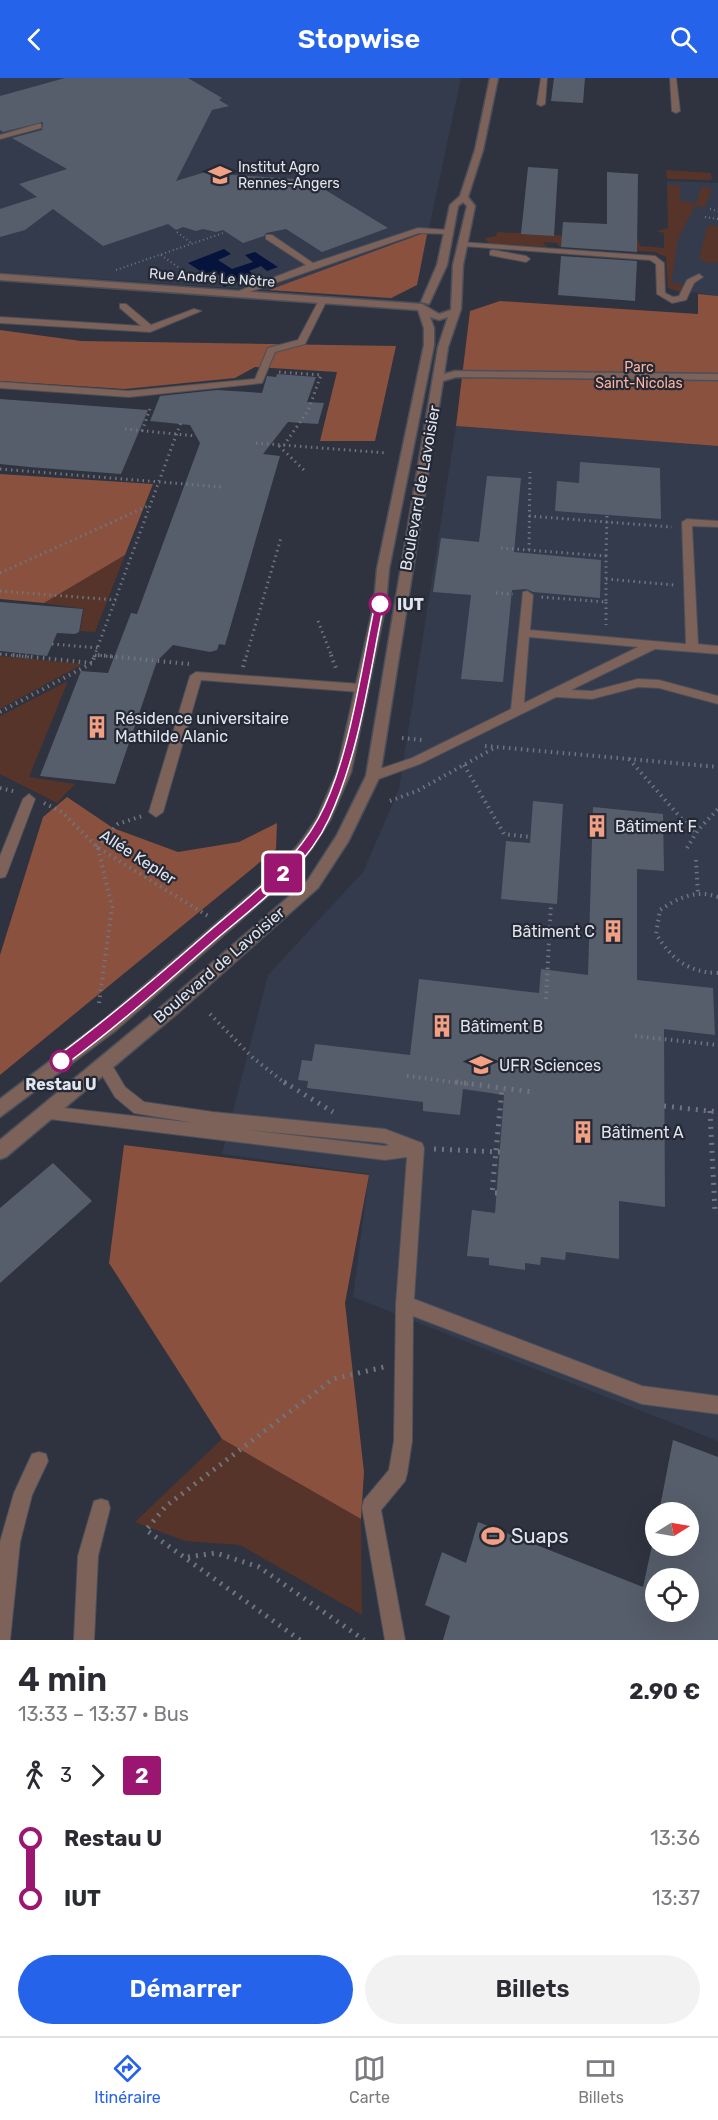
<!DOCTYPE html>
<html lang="fr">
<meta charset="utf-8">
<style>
body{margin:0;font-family:Rubik,sans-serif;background:#f2f2f3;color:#2b2b33;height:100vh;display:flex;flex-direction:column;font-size:22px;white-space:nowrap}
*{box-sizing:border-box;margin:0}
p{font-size:20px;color:#7c7c81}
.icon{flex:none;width:33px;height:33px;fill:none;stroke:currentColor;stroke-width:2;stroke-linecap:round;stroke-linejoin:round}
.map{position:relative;height:1562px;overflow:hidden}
.panel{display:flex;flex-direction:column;background:#fff;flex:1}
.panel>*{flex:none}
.badge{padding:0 12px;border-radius:4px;font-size:21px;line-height:39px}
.needle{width:39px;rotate:79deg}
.tools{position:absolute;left:645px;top:1424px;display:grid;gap:12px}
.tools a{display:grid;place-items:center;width:54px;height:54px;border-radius:50%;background:#fff;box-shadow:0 6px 24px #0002;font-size:30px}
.map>.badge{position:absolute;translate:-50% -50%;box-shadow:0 0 0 3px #fff}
.legs{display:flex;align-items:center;gap:9px;height:66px;padding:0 18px;font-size:20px}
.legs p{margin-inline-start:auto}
.overview{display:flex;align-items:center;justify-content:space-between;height:102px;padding:0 18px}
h1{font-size:33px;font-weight:600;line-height:45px}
.action{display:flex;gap:12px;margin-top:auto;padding:12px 18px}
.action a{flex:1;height:69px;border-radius:36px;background:#2563eb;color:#fff;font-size:24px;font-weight:600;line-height:69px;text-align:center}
.action a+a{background:#f2f2f3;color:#2b2b33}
ul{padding:0 18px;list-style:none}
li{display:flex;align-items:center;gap:21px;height:60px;font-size:22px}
li i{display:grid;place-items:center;width:9px;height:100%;margin:0 8px;background:currentColor}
li i::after{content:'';width:15px;height:15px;margin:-8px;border:4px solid;border-radius:50%;background:#fff}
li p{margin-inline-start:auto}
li:first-child i{background:linear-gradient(#0000 50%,currentColor 0)}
li:last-child i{background:linear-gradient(currentColor 50%,#0000 0)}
header{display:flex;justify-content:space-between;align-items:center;height:78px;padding:0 18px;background:#2563eb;color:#fff;font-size:27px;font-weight:600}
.tabs{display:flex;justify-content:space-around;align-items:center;height:84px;border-top:2px solid #e1e1e2;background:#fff;font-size:16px;color:#7c7c81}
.tabs a{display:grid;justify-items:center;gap:3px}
.tabs .current{color:#2563eb}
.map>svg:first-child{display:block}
</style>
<header><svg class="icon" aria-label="back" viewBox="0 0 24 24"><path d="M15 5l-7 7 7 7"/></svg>Stopwise<svg class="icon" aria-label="search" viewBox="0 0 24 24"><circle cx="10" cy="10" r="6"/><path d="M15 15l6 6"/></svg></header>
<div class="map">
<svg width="718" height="1562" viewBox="0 0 718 1562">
<rect width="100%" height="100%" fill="#2e333f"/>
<path fill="#333b4d" d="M0 0H461L417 207 391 221 0 194Z
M667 103 718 105V218L671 211Z
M456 348 718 368V1363L353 1219 369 1096 222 1076 268 897 363 794 399 711Z"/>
<path fill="#573429" d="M666 92 711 95 712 102 667 101Z
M667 107H680V122L696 126 702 108 712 111 705 129 695 128 678 161 671 205 682 206 681 214 668 210 666 179 655 174 559 168 557 165 543 164 547 169 489 166 485 160 496 158 497 154 638 162 640 168 664 170V155L656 153 668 150Z
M708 147 718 148V185L704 184 699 179Z
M125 477 95 554 80 553 84 531 44 525Z
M0 578 83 586 0 631Z
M68 603 29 699 75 706 57 725 0 696V638Z
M222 1361 361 1441 362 1537 240 1467 185 1463 135 1444Z"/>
<path fill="#8a513e" d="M421 156H427L417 207 391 220 269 212Z
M698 216 718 218V368L456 348 470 233 500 223 698 236Z
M0 252 81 263 396 268 375 363H320L337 294 255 289 235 300 125 311 0 303Z
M0 396 153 406 125 477 44 525 0 521Z
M67 719 113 750 178 774 239 764 277 745 276 771 0 997V877L43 739Z
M124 1067 369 1097 345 1225 364 1394 361 1441 222 1361 109 1185Z"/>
<path fill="#05133d" d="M224 171 231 176 218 182 232 191 253 184 245 177 255 174 278 189 267 193 261 188 249 193 255 197 224 209 222 207 228 205 214 193 205 196 188 185Z"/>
<path fill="#575e6b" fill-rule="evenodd" d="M65 0H188L222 20 219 22 229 28 212 32 176 103 212 92 219 96 309 102 388 150 322 174 286 151 266 155 264 158 243 165 223 152 216 154 203 151 196 153 183 149 176 152 168 146 103 168 53 131 25 152 0 159V131L37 119 19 106 67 91 12 60 42 52 43 44 3 54 0 52V18Z
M554 0H585L583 25 551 23Z
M528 89 558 91 554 158 521 156Z
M607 94 638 96 637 174 561 169 563 144 607 146Z
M561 178 637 183 635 223 558 217Z
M277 296 316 299 307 324 324 325 318 346 288 344 263 376 280 378 225 567 219 566 217 572 210 574 173 567 157 583 115 706 40 698 81 593 108 595 131 535 137 536 200 365 190 347 150 343 160 318 217 312 262 315 267 298 276 299Z
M0 321 148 332 121 396 29 389 0 386Z
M580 384 660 390 661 441 555 433 557 403 579 405Z
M487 398 521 400 514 474 601 482 600 520 533 514 526 511 512 512 503 604 461 601 471 517 433 514 441 460 479 464Z
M0 524 83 531 79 554 75 556 57 555 47 578 0 573Z
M533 723 563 726 557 826 501 821 506 763 530 765Z
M593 729 663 736 664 793 637 791V902L713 910 715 957 664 951 665 1129 619 1123V1181L566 1174 565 1182 541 1179 540 1187 525 1185V1192L489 1187V1180L467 1178 472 1132 495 1135 504 1017 463 1011 460 1037 423 1033V1024L307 1010 308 1003 298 1002 302 982 312 983 315 966 410 977 419 901 539 915 541 891 588 897Z
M53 1085 92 1123 0 1205V1130Z
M673 1362 718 1379V1562H443L450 1538 425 1527 442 1474 466 1485 478 1444 643 1509 656 1449V1467H688V1434H659ZM656 1500H688V1533H656Z"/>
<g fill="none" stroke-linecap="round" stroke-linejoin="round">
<g stroke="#4b4f5b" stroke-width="2">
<path id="service" d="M541 0H547L545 26 541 28 537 26Z
M670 0H676L680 33 676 35 672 33Z
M38 46H41V50L0 61V57Z
M418 150 449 152 453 154 449 156 419 155 238 218 231 216 306 187 266 161V157H272L313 185Z
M460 164 655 178 664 185 665 215 673 219 679 218 687 202 699 196 703 199 694 205 686 222 672 225 657 216 656 186 650 182 463 168H460Z
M493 172 526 178 530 181 526 184 490 177V173Z
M323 219 327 222 305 266 275 274 262 305 129 319 0 310V304L129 313 255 301 268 270 298 262 319 222Z
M120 226H126L151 247 194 231 201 233 150 254 0 245V239L141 248 120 230Z
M687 441 718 443V449L692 448 698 566 718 568V576L655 571 571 612 592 613 638 601 659 602 718 618V626L659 610 638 609 592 621 556 619 420 686 373 703 368 701 367 698 368 695 412 680 511 631 523 514 527 513 533 517 530 552 686 566 682 444ZM529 559 638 569 524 625Z
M196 594 360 606 366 610 360 614 201 602 163 734 156 739 149 734 190 598Z
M29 716 35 721 7 795 5 799 0 800V778L23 721Z
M104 980 109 982 125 1009 144 1024 213 1034 385 1051 422 1065 424 1070 414 1221 642 1308 718 1318V1336L642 1326 413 1238 412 1363 407 1396 405 1403 381 1432 405 1562H385L362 1429 364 1422 389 1392 394 1363 396 1226 407 1079 385 1082 41 1040 39 1035 41 1030 47 1028 195 1045 134 1035 115 1019 99 992 96 987 99 982ZM248 1052 384 1065 389 1067 385 1068Z
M39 1374 46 1376 48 1383 32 1417 20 1464 10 1562H0V1464L14 1415 32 1376Z
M101 1421 108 1423 110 1430 98 1478 94 1562H74L78 1478 92 1430 94 1423Z"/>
</g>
<g stroke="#4b4f5b" stroke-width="3">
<path id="minor" d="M490 0H498L483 72 468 119 475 128 463 187 461 231 448 269 444 296 455 293 718 296V302L456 299 443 303 380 698 348 764 318 810 179 934 6 1079 0 1081V1062L167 924 308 802 337 757 366 698 438 269 448 239 439 242 430 239 434 250V267L389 491 386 525 351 694 330 742 312 770 286 802 116 952 0 1039V1021L104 942 276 794 302 762 317 740 337 694 374 525 377 491 424 267V250L418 232 0 202V196L422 226 439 236 451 232 453 187 467 128 463 124 458 128 447 187 429 226 421 224 437 187 450 127 460 118 475 72Z"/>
</g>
<path stroke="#70747f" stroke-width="2" stroke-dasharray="1 3" stroke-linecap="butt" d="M710 131 718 133
M705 139 718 141
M177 154 191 165
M161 177 189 197
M116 192 223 155"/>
<path stroke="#70747f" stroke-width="3" stroke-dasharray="1.5 4" stroke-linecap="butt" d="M279 294 321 297 308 333 284 367
M125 351 196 358
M142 353 151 328
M256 365 387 375
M279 368 304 392
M0 391 222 409
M529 438 672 449
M501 470 606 478V524L541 519
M529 472 530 394
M606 478 607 438
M0 495 150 427
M606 501 674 507
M0 513 116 522
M496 515 513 516
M606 524V547
M318 543 332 579
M52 566 98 570
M0 576 29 579
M95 577 114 579
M94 579 181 344
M246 579 281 460"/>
<path stroke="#70747f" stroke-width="4" stroke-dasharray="1.5 4.5" stroke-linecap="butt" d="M13 577 92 585
M98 577 189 586
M331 577 337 593
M243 589 246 577
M0 634 92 585 95 577
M402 660 422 662
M485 668 718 689
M629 681 695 756
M464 687 504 756 530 759
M0 710 17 714
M390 723 417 713 496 669
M44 725 62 734 97 769 208 838
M97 769 118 746 142 738
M98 770 112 829 99 925
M687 770 698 752 718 731
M696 782 698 816
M718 819C696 811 678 820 660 832L656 856C672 881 687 894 718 895
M546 921 551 825
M210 936 252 979 286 1006
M635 958 718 967
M407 998 468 1006"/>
<path stroke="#70747f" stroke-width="5" stroke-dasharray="2 6" stroke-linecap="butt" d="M284 1004 333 1034
M456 1004 533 1014
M664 1028 718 1034
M710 1033 715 1133
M434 1071 500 1074
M497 1115H492L502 1010
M188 1479 216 1475 259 1489 364 1562
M300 1562 146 1452 166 1428 333 1301 384 1289"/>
<use href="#service" fill="#7c6259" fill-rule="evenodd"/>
<use href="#minor" fill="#7c6259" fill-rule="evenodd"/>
</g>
<path fill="#9b1670" stroke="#fff" stroke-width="1.5" d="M380 523 384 526C369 598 360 674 329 741 306 791 256 827 215 862 166 905 118 948 65 987H56V979C109 940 158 898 207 855 247 820 292 788 318 741 349 685 361 591 375 526Z"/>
<defs>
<g id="university-bare" transform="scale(1.8)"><path d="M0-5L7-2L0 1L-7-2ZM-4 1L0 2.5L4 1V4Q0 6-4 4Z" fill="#f39f83" stroke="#242935" stroke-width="2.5" paint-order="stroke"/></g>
<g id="building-bare" transform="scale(1.8)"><path d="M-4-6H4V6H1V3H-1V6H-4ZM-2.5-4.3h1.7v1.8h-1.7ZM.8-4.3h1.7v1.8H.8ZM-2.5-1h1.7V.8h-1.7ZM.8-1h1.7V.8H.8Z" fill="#f39f83" stroke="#242935" stroke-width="2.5" paint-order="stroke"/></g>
<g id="stadium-bare" transform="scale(1.8)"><path d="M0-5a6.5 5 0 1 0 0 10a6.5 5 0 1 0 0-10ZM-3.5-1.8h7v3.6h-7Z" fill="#f39f83" stroke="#242935" stroke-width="2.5" paint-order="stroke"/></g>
</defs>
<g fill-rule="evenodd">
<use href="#university-bare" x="220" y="97"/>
<use href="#building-bare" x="97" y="649"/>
<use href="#building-bare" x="597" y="748"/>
<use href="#building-bare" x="613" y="853"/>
<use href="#building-bare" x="442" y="948"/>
<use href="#university-bare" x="481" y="987"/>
<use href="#building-bare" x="583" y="1054"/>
<use href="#stadium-bare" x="493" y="1458"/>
</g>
<g fill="#fff" stroke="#9b1670" stroke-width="3">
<circle cx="380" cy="526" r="10"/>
<circle cx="61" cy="983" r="10"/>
</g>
<g text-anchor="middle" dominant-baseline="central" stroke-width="4.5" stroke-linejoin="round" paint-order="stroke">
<g font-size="14" fill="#e1e5ed" stroke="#242935" text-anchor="start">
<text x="238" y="89">Institut Agro<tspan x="238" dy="16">Rennes-Angers</tspan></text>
</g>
<g font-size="14" fill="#e1e5ed" stroke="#242935">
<text transform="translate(212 200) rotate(4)">Rue André Le Nôtre</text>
</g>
<g font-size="14" fill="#fcb49c" stroke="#242935">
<text x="639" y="289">Parc<tspan x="639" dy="16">Saint-Nicolas</tspan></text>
</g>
<g font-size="16" fill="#e1e5ed" stroke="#242935">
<text transform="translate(420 410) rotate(-80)">Boulevard de Lavoisier</text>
<text transform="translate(138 779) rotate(33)">Allée Kepler</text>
<text transform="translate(219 887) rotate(-41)">Boulevard de Lavoisier</text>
</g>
<g font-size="16" font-weight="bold" fill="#e1e5ed" stroke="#242935" text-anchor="start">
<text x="397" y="526">IUT</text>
<text x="61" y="1006" text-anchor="middle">Restau U</text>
</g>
<g font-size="16" fill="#e1e5ed" stroke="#242935" text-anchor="start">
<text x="115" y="640">Résidence universitaire<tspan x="115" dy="18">Mathilde Alanic</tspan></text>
<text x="615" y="748">Bâtiment F</text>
<text x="595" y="853" text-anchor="end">Bâtiment C</text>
<text x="460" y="948">Bâtiment B</text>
<text x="499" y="987">UFR Sciences</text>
<text x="601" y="1054">Bâtiment A</text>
</g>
<g font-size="20" fill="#e1e5ed" stroke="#242935" text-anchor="start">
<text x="511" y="1458">Suaps</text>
</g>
</g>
</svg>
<div class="tools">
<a><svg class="needle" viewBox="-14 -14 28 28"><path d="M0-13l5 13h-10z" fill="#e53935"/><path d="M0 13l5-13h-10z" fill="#7c7c81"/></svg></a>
<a><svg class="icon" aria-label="locate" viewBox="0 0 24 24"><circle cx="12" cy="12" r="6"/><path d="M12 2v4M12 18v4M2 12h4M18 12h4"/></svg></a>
</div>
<b class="badge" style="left:283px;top:795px;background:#9b1670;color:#fff">2</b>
</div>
<section class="panel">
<div class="overview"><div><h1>4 min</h1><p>13:33 – 13:37 · Bus</p></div><b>2.90 €</b></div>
<div class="legs"><svg class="icon" aria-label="walk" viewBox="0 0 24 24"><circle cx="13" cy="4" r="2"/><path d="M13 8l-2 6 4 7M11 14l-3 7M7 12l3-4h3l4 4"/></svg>3<svg class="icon" aria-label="forward" viewBox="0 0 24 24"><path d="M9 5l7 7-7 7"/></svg><b class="badge" style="background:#9b1670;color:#fff">2</b></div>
<ul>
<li><i style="color:#9b1670"></i><b>Restau U</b><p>13:36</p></li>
<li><i style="color:#9b1670"></i><b>IUT</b><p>13:37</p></li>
</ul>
<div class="action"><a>Démarrer</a><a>Billets</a></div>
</section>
<nav class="tabs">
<a class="current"><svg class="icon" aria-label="directions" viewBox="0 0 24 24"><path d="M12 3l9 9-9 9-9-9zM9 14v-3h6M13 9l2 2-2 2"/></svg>Itinéraire</a>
<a><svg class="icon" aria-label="map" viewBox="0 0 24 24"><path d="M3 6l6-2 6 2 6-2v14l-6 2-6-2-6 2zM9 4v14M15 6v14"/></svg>Carte</a>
<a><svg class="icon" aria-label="tickets" viewBox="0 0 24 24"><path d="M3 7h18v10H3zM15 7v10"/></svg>Billets</a>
</nav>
